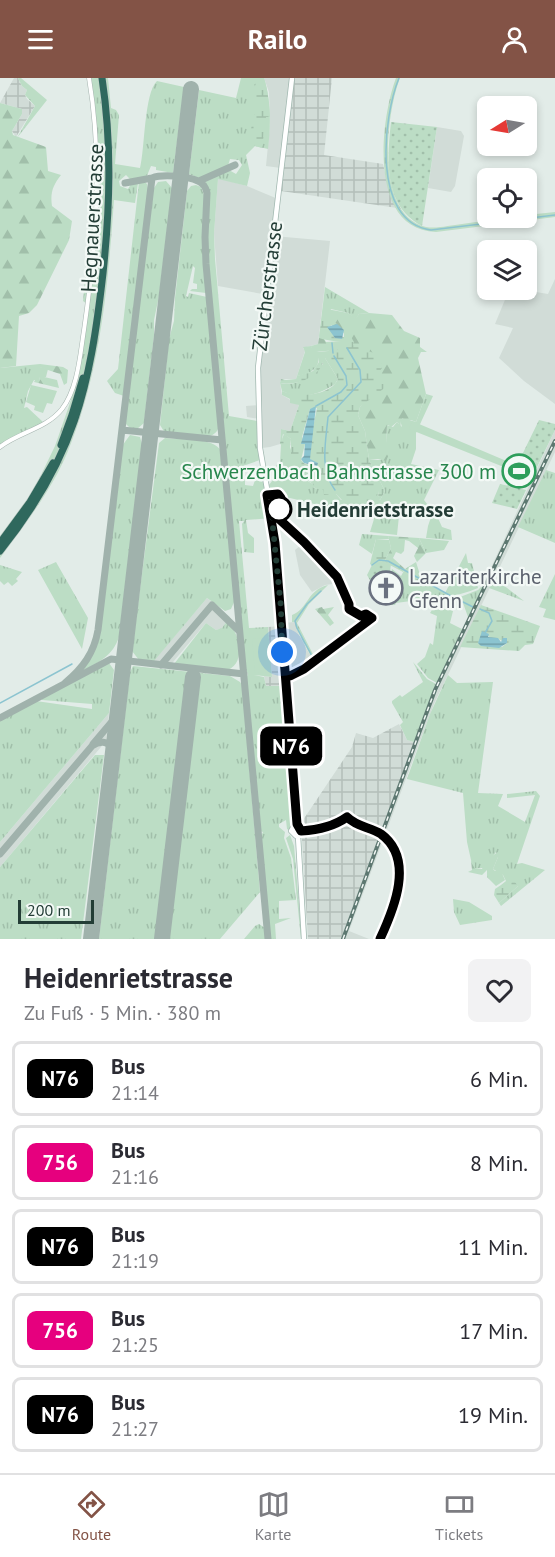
<!DOCTYPE html>
<html lang="de">
<meta charset="utf-8">
<style>
body{margin:0;font-family:"PT Sans",sans-serif;background:#f2f2f3;color:#2b2b33;height:100vh;display:flex;flex-direction:column;font-size:22px;white-space:nowrap}
*{box-sizing:border-box;margin:0}
p{font-size:20px;color:#7c7c81}
.icon{flex:none;width:33px;height:33px;fill:none;stroke:currentColor;stroke-width:2;stroke-linecap:round;stroke-linejoin:round}
.map{position:relative;height:861px;overflow:hidden}
.sheet{display:flex;flex-direction:column;background:#fff;flex:1}
.sheet>*{flex:none}
.badge{padding:0 12px;border-radius:9px;font-size:21px;line-height:39px}
.needle{width:39px;rotate:259deg}
.tools{position:absolute;left:477px;top:18px;display:grid;gap:12px}
.tools a{display:grid;place-items:center;width:60px;height:60px;border-radius:9px;background:#fff;box-shadow:0 3px 9px #0003;font-size:30px}
.scale{position:absolute;left:18px;bottom:15px;width:76px;box-sizing:border-box;padding-left:6px;border:3px solid #233d36;border-top:0;font-size:16px;line-height:21px;white-space:nowrap;color:#233d36;-webkit-text-stroke:4px #f3f9f6;paint-order:stroke}
.you{position:absolute;width:30px;height:30px;margin:-15px;border:4px solid #fff;border-radius:50%;background:#1a73e8;box-shadow:0 0 0 9px #1a73e833}
.map>.badge{position:absolute;translate:-50% -50%;box-shadow:0 0 0 3px #fff}
.round{display:grid;place-items:center;flex:none;width:63px;height:63px;border-radius:9px;background:#f2f2f3}
.head{display:flex;align-items:center;justify-content:space-between;height:102px;padding:0 24px}
h1{font-size:28px;font-weight:600;line-height:45px}
ul{padding:0;list-style:none}
li{display:flex;align-items:center;gap:18px;height:75px;margin:0 12px 9px;padding:0 12px;border:3px solid #e1e1e2;border-radius:9px}
li div{flex:1}
li b{display:block;font-size:22px}
li em{font-style:normal}
li .badge{min-width:66px;font-weight:700;text-align:center}
header{display:flex;justify-content:space-between;align-items:center;height:78px;padding:0 24px;background:#835346;color:#fff;font-size:27px;font-weight:600}
.tabs{display:flex;justify-content:space-around;align-items:center;height:84px;border-top:2px solid #e1e1e2;background:#fff;font-size:16px;color:#7c7c81}
.tabs a{display:grid;justify-items:center;gap:3px}
.tabs .current{color:#835346}
.map>svg:first-child{display:block}
</style>
<header><svg class="icon" aria-label="menu" viewBox="0 0 24 24"><path d="M4 6h16M4 12h16M4 18h16"/></svg>Railo<svg class="icon" aria-label="person" viewBox="0 0 24 24"><circle cx="12" cy="8" r="4"/><path d="M4 21q1-7 8-7t8 7"/></svg></header>
<div class="map">
<svg width="555" height="861" viewBox="0 0 555 861">
<defs>
<pattern id="industrial-grid" width="8" height="8" patternUnits="userSpaceOnUse" patternTransform="scale(1.5)"><rect width="8" height="8" fill="#d1dcd7"/><path d="M0 4h8M4 0v8" fill="none" stroke="#b3beb9"/></pattern>
<pattern id="grass-tufts" width="24" height="20" patternUnits="userSpaceOnUse" patternTransform="scale(1.5)"><rect width="24" height="20" fill="#bcddc5"/><path d="M3 7l-1-3M5 7V3M7 7l1-3M15 17l-1-3M17 17v-4M19 17l1-3" fill="none" stroke="#a1bfaa"/></pattern>
<pattern id="forest-firs" width="22" height="20" patternUnits="userSpaceOnUse" patternTransform="scale(1.5)"><rect width="22" height="20" fill="#bcddc5"/><path d="M5 1l3.5 6h-7zM16 11l3.5 6h-7z" fill="#a1bfaa"/></pattern>
<pattern id="wetland-marsh" width="20" height="14" patternUnits="userSpaceOnUse" patternTransform="scale(1.5)"><rect width="20" height="14" fill="#bcddc5"/><path d="M1 5h8M5 5V1M11 12h8M15 12V8" fill="none" stroke="#a1bfaa"/></pattern>
<pattern id="garden-dots" width="8" height="8" patternUnits="userSpaceOnUse" patternTransform="scale(1.5)"><rect width="8" height="8" fill="#bcddc5"/><path d="M2 2h.1M6 6h.1" fill="none" stroke="#a1bfaa" stroke-width="1.8" stroke-linecap="round"/></pattern>
<pattern id="water-rules" width="6" height="5" patternUnits="userSpaceOnUse" patternTransform="scale(1.5)"><rect width="6" height="5" fill="#8cc4d0"/><path d="M0 2.5h6" fill="none" stroke="#72a0aa"/></pattern>
</defs>
<rect width="100%" height="100%" fill="#e2ece8"/>
<path fill="#d1dcd7" d="M264 0H292L281 90 266 88 270 47 269 14Z
M437 49 461 53 464 58 455 108 451 114 428 110Z
M218 100 247 108 278 121 274 158 330 163 318 266 303 270 305 273 296 301H281L280 305 282 317 299 327 290 353 281 351 280 366 270 369 262 370 260 341 247 339 246 328 259 327V296L268 217 218 208 214 156Z
M555 201V326L524 303 499 280 513 250 495 246 509 212H524L548 216Z
M555 352V374L434 626 349 853 369 861H341L434 612Z
M305 464 337 499 340 505 325 507 312 514 300 497 295 472Z
M207 520 230 539 222 550 216 552 206 545 168 590 149 588Z
M295 544 299 557 314 584 298 595 285 598 282 545Z
M109 635 106 663 0 789V764Z"/>
<path fill="url(#industrial-grid)" d="M14 0H18L22 8 27 12 25 17 27 21 35 28 16 59 12 53 22 36V31L0 25Z
M292 0H332L324 77 383 86 390 116 397 130 281 113 279 114Z
M282 548 286 608H266L264 598 272 599 268 549Z
M399 646 407 662 414 664 341 861H308L301 745 352 669 356 655 373 660Z"/>
<path fill="url(#grass-tufts)" d="M18 0H21L47 22 17 60 35 28 25 17 27 12 22 8Z
M89 0H108L111 30 116 32 119 37 115 86 140 90C145 71 144 15 157 3L184 9 173 95 156 92V89L151 88 146 100 131 102 126 97 119 103 120 108 128 111 131 106 138 105 135 125 114 122C108 207 101 292 68 373 52 412 25 446 0 480V458L28 420 41 397 55 368 71 322 69 320 75 301 87 226 83 223C88 176 88 128 92 81H97Z
M241 0H264C271 22 271 48 268 71L255 68 246 77 250 95 247 108 218 101 214 156 215 181 229 338 257 343 260 382 237 390V398L245 400V407L253 408 255 402 263 404 266 408 272 440 246 442 248 455 254 460V475L244 474 242 446 244 443H239L249 550 268 549 272 599 254 597 264 599 266 608H283L289 658 293 740 289 752 287 751 286 742 279 746V749L285 754 284 760 291 780 296 822 279 823V841L291 840 275 846 276 861H270L260 760 263 754 260 753 246 600 248 596 246 592 242 554 207 177 209 120 205 102 229 92 236 96 242 87 239 82 230 81 228 88 199 100 189 96 199 12 236 20Z
M396 0H400C386 36 374 137 426 149 437 151 451 147 462 146 484 143 505 140 526 140L527 137 555 134V139L436 154C368 152 380 43 396 0Z
M144 103 147 106 148 111 124 318 115 315 107 303 118 291 139 104Z
M166 103 172 110 159 218 154 242V257L144 345 137 351 130 350 125 345 152 113 158 104Z
M196 107 201 109 205 119 203 155 207 213 206 215 190 213 192 211H197V206L193 205 195 190 193 188 186 218 188 219 189 215 207 219 219 347C217 368 180 356 165 355L160 347 169 261 174 243 175 220 187 113 191 108Z
M325 209 369 235 359 236 356 241 348 235 331 231 319 260Z
M311 268 313 272 319 274C320 291 312 295 297 298L305 274 303 269Z
M323 280H325L338 301 335 306C319 317 300 322 282 313L280 305C297 310 311 297 323 286Z
M40 286V289L48 291 46 299H40L39 302H34L28 313 24 330 27 329 43 344 0 369V290Z
M426 316 433 318 416 355V371L411 386 439 392 424 422 438 440 442 449 451 452 452 462 426 460 428 448 432 436 420 431 414 440 399 438 397 457 370 454 374 441 357 431 351 439 311 425 273 416 269 407 278 395 276 387 280 385 281 366 284 367 282 361 284 356 291 361 290 369 300 399 313 406V409L317 411 314 398 329 415 336 416 341 422 380 408 378 418 380 422 385 413 369 382H381L386 365 387 347 393 349 397 344 402 349 400 342 403 340 416 344Z
M130 357 140 359 142 366 119 559C113 577 100 584 84 592L83 591 94 572 99 555 122 368Z
M165 360C180 362 214 359 221 373L235 522 231 531 225 533 207 520 154 583 139 582 132 573 159 365Z
M522 377 539 385 533 397 523 394 522 398 525 401 523 408 519 410 507 408Z
M546 392 555 395V465L518 449Z
M362 456 388 458 389 461H376L372 476 359 467Z
M419 460 449 463 444 472 426 475Z
M466 475 468 485H472L478 510C456 520 432 519 413 529L411 523 396 525 395 527 379 526 380 520 390 518 389 503 392 491 401 498 405 491 416 484 422 503 445 515Z
M56 484 88 540 82 571 38 492Z
M0 487 22 494 16 501 18 503 12 508 8 504 4 507 0 503Z
M555 496V542L543 539 546 531 539 529Z
M502 506 524 523 489 510 491 507Z
M328 507 309 526 297 545 316 582 314 584 296 550 295 544H292V537C308 531 307 512 328 507Z
M481 509H483L468 539 463 525 455 521 478 512Z
M446 531 453 533 450 545 462 551 437 605 428 600 417 586 425 579 430 565 433 567 437 538 430 535 432 532Z
M227 543C241 556 247 588 224 593L174 586 206 545 216 552 222 550Z
M413 584 427 601 436 606 414 664 407 662 400 647 403 644 392 625V623L400 617 402 619 423 604Z
M109 585 114 592 109 635 0 764V642L36 623 92 631V626L42 622V620L104 586Z
M133 588 230 598 240 604 242 607 260 814 220 861H99L130 594Z
M448 597 457 605 493 604 478 715 503 716 498 728 525 744 535 717 507 720V716L536 713 540 718 517 786 522 785 545 792 501 828 499 825 518 808 501 807 506 803 503 797 493 791 498 779 496 774 484 790H475L471 782 467 764 463 715 407 701 430 636Z
M95 677H104L81 861H0V789Z
M290 757 294 768 302 861H301L293 781 286 760Z
M453 821 469 824 492 838V842L460 847 454 834Z
M259 846 265 850 266 861H244L255 848Z"/>
<path fill="url(#forest-firs)" d="M0 25 22 31V36L12 53 13 57 46 69 48 93 61 97C53 107 50 115 52 128L72 143 69 162 37 227 29 235 19 238 16 288 0 290Z
M327 231 348 235 356 240 359 236 369 235 392 237 404 253 420 260V269L427 274H421L418 280 426 316 416 344 411 342 407 343 403 340 401 342 400 353 397 354 395 349 399 346 397 344 390 350 389 347H387L386 366 390 374 386 383 378 381 369 382 365 353 358 337 360 329 366 323 337 272 315 274 312 272 311 268 318 266 319 260 323 259 326 264 344 263V255L331 247 326 232Z
M40 286 63 289 68 292 67 305 64 307 60 296 39 289Z
M40 298 57 302 59 310 34 304 35 302H39Z
M388 458 419 460 426 475 417 484 414 478 418 470 409 463 405 462 404 473 401 476 396 474 393 480 405 491 403 494 384 484 391 470Z
M322 529 323 531 334 529 328 537 334 545 330 548 315 531Z
M498 774V779L493 791 495 793 500 791 505 802 496 808 487 799V792L482 797 468 794 472 792 471 782 475 785V790L482 791 486 782Z"/>
<path fill="url(#wetland-marsh)" fill-rule="evenodd" d="M258 0H264C268 13 269 25 270 39H266L262 70 255 68 249 60 257 24 250 21Z
M323 230 327 231 332 243 337 246 331 247 330 251 335 260 344 259V252L348 254 354 264 353 267 384 279 383 284 379 287 382 290 377 297 387 308 360 329 358 337 365 353 369 382 385 413 380 422 378 420 379 410 372 437 357 427H347L336 416 324 417 322 408 317 411 313 409V406L307 402 300 405 298 402 300 398 291 377V361L283 356 282 361 285 366 284 368 280 366 281 351 290 353 299 327 290 325V321L282 317V313C297 320 331 318 338 301L325 280C323 283 322 289 318 293 310 302 292 308 280 305L281 301 286 302 296 301 297 298 313 293 319 284V274L328 273 334 268 337 272 352 267C341 262 330 264 319 260ZM317 330 310 364V381L317 388 305 386 301 382 305 366 302 359 310 331Z
M376 461 389 462 391 470 384 484 373 488 370 486Z
M481 527 540 548 533 566 525 567 519 573 460 569ZM481 557 488 558 493 561H498L507 565 502 569 486 567Z
M514 803 518 808 499 825 494 817 495 811 501 807H507Z"/>
<path fill="#bcddc5" d="M31 307 57 313 52 326 47 325 43 335 34 332 35 328 26 324Z
M412 343 518 388 516 394 409 351Z
M268 559 271 594 255 595 252 561Z"/>
<path fill="url(#garden-dots)" d="M391 44 437 49 422 148C383 128 387 81 391 44Z
M539 342 555 346V352L539 385 522 377Z
M500 406 526 412 517 431 492 425Z
M379 482 391 485 390 495 386 501H379L378 505 371 504 367 497 372 487Z"/>
<path fill="url(#water-rules)" d="M337 246 344 252 342 261 335 260 327 249Z
M316 328 310 381 318 385 317 388 304 385 301 381 304 378 305 366H301L310 331Z
M482 553 489 556 488 559 498 560 501 564 503 560H507V565L499 570 481 568 478 565Z"/>
<g fill="none" stroke-linecap="round" stroke-linejoin="round">
<path stroke="#8cc4d0" stroke-width="1.5" d="M399 0C383 39 371 144 431 152L555 137
M332 265 333 275
M316 328 341 314 347 307 346 298 334 278
M335 412C319 391 326 363 328 339L361 304 360 292 347 270
M372 487 379 482 388 483 451 518
M457 521 473 529
M480 531 489 535 492 543 485 555
M313 580 297 550 295 543 307 526 321 513
M0 625 72 586"/>
<path stroke="#a0b2ac" stroke-width="7" d="M199 103 235 87
M125 105 152 100
M122 352 222 362
M161 587 212 527 239 553
M65 605C83 590 94 575 98 552L152 100C162 96 188 98 198 103 203 105 206 110 207 115L205 159 206 186 268 861
M0 640 111 581 244 596
M93 666 115 640 119 614
M0 776 92 668C99 663 108 662 112 671L111 684"/>
<path stroke="#a0b2ac" stroke-width="16" d="M91 861 191 11
M162 861 193 599"/>
<g stroke="#a5b4af" stroke-width="5">
<path id="tertiary" d="M0 369C19 354 46 351 62 331 78 310 80 277 84 252 96 168 103 84 89 0
M283 599 298 595 372 540
M301 753 325 750 347 739C357 749 370 749 381 756 416 781 394 831 380 861"/>
</g>
<g stroke="#a1b8b0" stroke-width="6">
<path id="secondary" d="M267 428 271 456
M274 470 283 555 293 709 297 746 301 753 296 758 291 753 295 746 293 709
M275 471 272 440 260 370 258 290 292 0
M283 601 285 625
M298 758 304 861"/>
</g>
<g stroke="#c1c9c7" stroke-width="8">
<path id="motorway" d="M61 367 72 337 83 300
M0 465 30 424 53 385
M0 473C74 381 90 310 103 195 110 129 112 66 102 0"/>
</g>
<use href="#tertiary" stroke="#fff" stroke-width="4"/>
<use href="#secondary" stroke="#fff" stroke-width="4.5"/>
<use href="#motorway" stroke="#2f685d" stroke-width="7"/>
<g stroke="#5d7871" stroke-width="4">
<path id="rail" d="M343 861 435 612 555 363"/>
</g>
<use href="#rail" stroke="#f3f9f6" stroke-width="1.5" stroke-dasharray="4.5" stroke-linecap="butt"/>
</g>
<g fill="none" stroke-linecap="round" stroke-linejoin="round">
<g stroke="#fff" stroke-width="14">
<path id="line" d="M290 598 304 591 372 540 366 536 361 538 349 531V526L337 499 304 464 279 441 278 435 281 420 278 416 267 417 275 465 297 746 301 753C318 752 333 749 347 739 357 749 370 749 381 756 415 781 394 831 380 861"/>
</g>
<use href="#line" stroke="#000" stroke-width="9"/>
<path stroke="#233d36" stroke-width="6" stroke-dasharray="0 10.8" d="M279 431 272 440 281 530 282 574"/>
</g>
<defs>
<g id="stadium-ring" transform="scale(1.725)"><circle r="9.5" fill="#f3f9f6" stroke="#2e9e5b" stroke-width="1.5"/><path d="M0-5a6.5 5 0 1 0 0 10a6.5 5 0 1 0 0-10ZM-3.5-1.8h7v3.6h-7Z" fill="#2e9e5b"/></g>
<g id="church-ring" transform="scale(1.725)"><circle r="9.5" fill="#f3f9f6" stroke="#6b7280" stroke-width="1.5"/><path d="M-1.2-6h2.4v3.5h3.3v2.4h-3.3V6h-2.4V-.1h-3.3v-2.4h3.3Z" fill="#6b7280"/></g>
</defs>
<g fill-rule="evenodd">
<use href="#stadium-ring" x="519" y="393"/>
<use href="#church-ring" x="386" y="510"/>
</g>
<circle fill="#fff" stroke="#000" stroke-width="3" cx="279" cy="431" r="12"/>
<g text-anchor="middle" dominant-baseline="central" stroke-width="4.5" stroke-linejoin="round" paint-order="stroke">
<g font-size="21" fill="#233d36" stroke="#f3f9f6">
<text transform="translate(92 140) rotate(-87)">Hegnauerstrasse</text>
<text transform="translate(267 208) rotate(-83)">Zürcherstrasse</text>
</g>
<g font-size="21" fill="#27864d" stroke="#f3f9f6" text-anchor="end">
<text x="496" y="393">Schwerzenbach Bahnstrasse 300 m</text>
</g>
<g font-size="21" font-weight="bold" fill="#233d36" stroke="#f3f9f6" text-anchor="start">
<text x="297" y="431">Heidenrietstrasse</text>
</g>
<g font-size="21" fill="#5b616d" stroke="#f3f9f6" text-anchor="start">
<text x="409" y="498">Lazariterkirche<tspan x="409" dy="24">Gfenn</tspan></text>
</g>
</g>
</svg>
<div class="tools">
<a><svg class="needle" viewBox="-14 -14 28 28"><path d="M0-13l5 13h-10z" fill="#e53935"/><path d="M0 13l5-13h-10z" fill="#7c7c81"/></svg></a>
<a><svg class="icon" aria-label="locate" viewBox="0 0 24 24"><circle cx="12" cy="12" r="6"/><path d="M12 2v4M12 18v4M2 12h4M18 12h4"/></svg></a>
<a><svg class="icon" aria-label="layers" viewBox="0 0 24 24"><path d="M12 4l9 5-9 5-9-5zM3 14l9 5 9-5"/></svg></a>
</div>
<div class="scale">200 m</div>
<div class="you" style="left:282px;top:574px"></div>
<b class="badge" style="left:291px;top:668px;background:#000;color:#fff">N76</b>
</div>
<section class="sheet">
<div class="head"><div><h1>Heidenrietstrasse</h1><p>Zu Fuß · 5 Min. · 380 m</p></div><a class="round"><svg class="icon" aria-label="heart" viewBox="0 0 24 24"><path d="M12 20l-8-8c-3-5 5-10 8-4 3-6 11-1 8 4z"/></svg></a></div>
<ul>
<li><span class="badge" style="background:#000;color:#fff">N76</span><div><b>Bus</b><p>21:14</p></div><em>6 Min.</em></li>
<li><span class="badge" style="background:#e6007e;color:#fff">756</span><div><b>Bus</b><p>21:16</p></div><em>8 Min.</em></li>
<li><span class="badge" style="background:#000;color:#fff">N76</span><div><b>Bus</b><p>21:19</p></div><em>11 Min.</em></li>
<li><span class="badge" style="background:#e6007e;color:#fff">756</span><div><b>Bus</b><p>21:25</p></div><em>17 Min.</em></li>
<li><span class="badge" style="background:#000;color:#fff">N76</span><div><b>Bus</b><p>21:27</p></div><em>19 Min.</em></li>
</ul>
</section>
<nav class="tabs">
<a class="current"><svg class="icon" aria-label="directions" viewBox="0 0 24 24"><path d="M12 3l9 9-9 9-9-9zM9 14v-3h6M13 9l2 2-2 2"/></svg>Route</a>
<a><svg class="icon" aria-label="map" viewBox="0 0 24 24"><path d="M3 6l6-2 6 2 6-2v14l-6 2-6-2-6 2zM9 4v14M15 6v14"/></svg>Karte</a>
<a><svg class="icon" aria-label="tickets" viewBox="0 0 24 24"><path d="M3 7h18v10H3zM15 7v10"/></svg>Tickets</a>
</nav>
